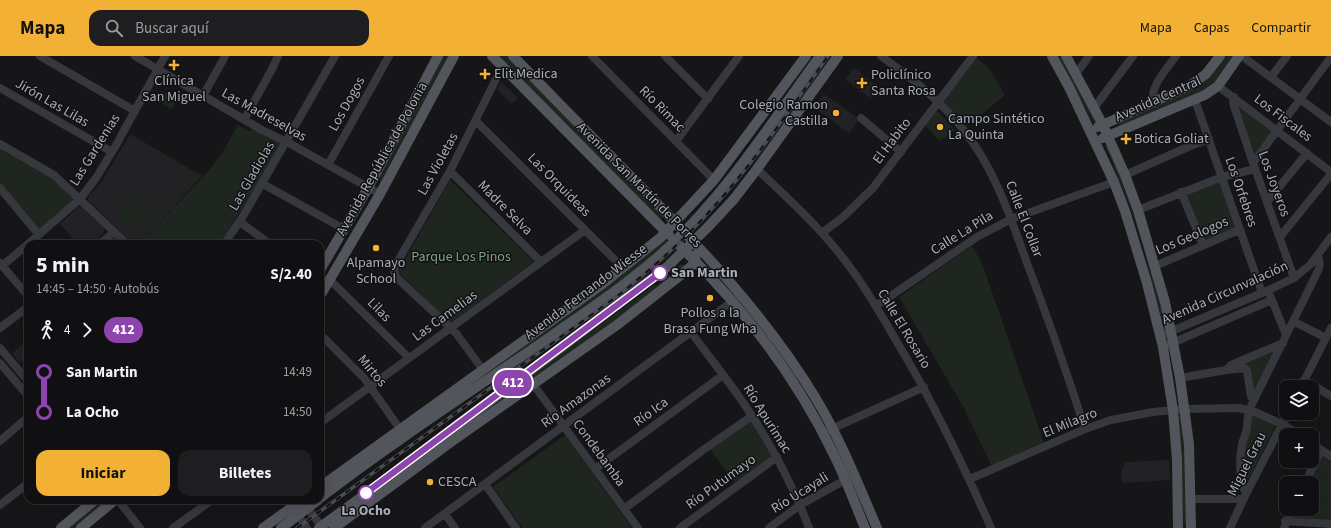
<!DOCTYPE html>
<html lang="es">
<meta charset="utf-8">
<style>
body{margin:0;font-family:"Source Sans 3",sans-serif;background:#1e1e20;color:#f1f3f6;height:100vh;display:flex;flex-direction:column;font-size:15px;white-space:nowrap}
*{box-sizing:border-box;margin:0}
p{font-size:13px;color:#9c9d9f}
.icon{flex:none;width:22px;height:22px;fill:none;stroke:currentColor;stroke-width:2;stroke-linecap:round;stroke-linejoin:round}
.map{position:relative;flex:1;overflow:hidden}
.side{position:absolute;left:24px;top:184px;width:300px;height:264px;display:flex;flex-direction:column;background:#101012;border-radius:12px;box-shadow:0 4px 16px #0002,0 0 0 1px #303032}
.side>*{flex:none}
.badge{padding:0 8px;border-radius:13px;font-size:14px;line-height:26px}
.tools{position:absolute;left:1279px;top:324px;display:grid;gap:8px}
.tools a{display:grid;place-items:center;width:40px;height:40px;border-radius:8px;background:#101012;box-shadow:0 4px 16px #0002,0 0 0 1px #303032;font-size:20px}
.map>.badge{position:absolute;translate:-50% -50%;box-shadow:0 0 0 2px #fff}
.legs{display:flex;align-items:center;gap:6px;height:44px;padding:0 12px;font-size:13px}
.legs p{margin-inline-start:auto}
.overview{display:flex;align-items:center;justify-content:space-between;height:68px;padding:0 12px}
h1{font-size:22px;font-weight:700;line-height:30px}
.button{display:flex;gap:8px;margin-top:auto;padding:8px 12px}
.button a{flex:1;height:46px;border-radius:12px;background:#f2b134;color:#111;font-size:16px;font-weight:700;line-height:46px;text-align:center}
.button a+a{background:#1e1e20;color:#f1f3f6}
ul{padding:0 12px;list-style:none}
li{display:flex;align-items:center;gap:14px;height:40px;font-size:15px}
li i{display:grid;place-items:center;width:6px;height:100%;margin:0 5px;background:currentColor}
li i::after{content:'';width:10px;height:10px;margin:-5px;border:3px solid;border-radius:50%;background:#101012}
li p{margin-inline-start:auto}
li:first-child i{background:linear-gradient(#0000 50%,currentColor 0)}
li:last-child i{background:linear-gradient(currentColor 50%,#0000 0)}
header{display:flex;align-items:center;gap:24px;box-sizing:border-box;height:56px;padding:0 20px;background:#f2b134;color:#111}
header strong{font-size:19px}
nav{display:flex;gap:22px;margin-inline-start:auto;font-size:14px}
.search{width:280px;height:36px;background:#1e1e20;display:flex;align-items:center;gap:10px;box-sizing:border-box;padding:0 14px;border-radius:12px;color:#9c9d9f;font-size:15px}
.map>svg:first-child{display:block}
</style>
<header>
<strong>Mapa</strong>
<div class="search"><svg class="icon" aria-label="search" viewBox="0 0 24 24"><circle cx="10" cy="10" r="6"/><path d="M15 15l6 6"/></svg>Buscar aquí</div>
<nav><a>Mapa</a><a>Capas</a><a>Compartir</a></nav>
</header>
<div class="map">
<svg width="1331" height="472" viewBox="0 0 1331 472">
<rect width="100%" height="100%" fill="#161618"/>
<path fill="#222225" d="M854 12 878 31 870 42 845 23Z
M501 26 518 42 512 48 497 34Z
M824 38 859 63 849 77 814 51Z
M130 78 202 120 140 188H133L88 144 89 140 102 125Z
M78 151H82L104 173V177L92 188H78L60 168Z
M28 284V301L20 307 12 297Z
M1169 404 1170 424 1122 427 1121 417 1125 406Z"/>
<path fill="#1e261f" d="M441 0H449L380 126 375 123Z
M495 0H507L665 159 659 165Z
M1056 0H1060L1066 9 1097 67 1095 69Z
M1225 0H1233L1215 26 1206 35 1121 73 1118 67 1195 33 1210 20Z
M977 2 990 14 1005 39 967 70 942 44Z
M162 35 177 44 171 53 157 44Z
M1236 48 1274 74 1254 100Z
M936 53 955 74 940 85 924 68Z
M238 69 248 75 257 73 283 87 220 188H140L210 113 222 97Z
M1106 88 1128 133 1169 274 1164 276C1155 236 1146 196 1132 157 1124 135 1115 113 1106 92Z
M0 91 53 122 75 143 40 175 0 127Z
M1219 123 1236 172 1205 185 1184 137Z
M450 124 533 205 532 207 450 267 398 216Z
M140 137 157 152 147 163 130 147Z
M125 147 144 165 134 175 116 157Z
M664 182 668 186 625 223 490 320 443 348 609 229Z
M972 190 982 207 1044 387 992 411 964 352 899 241Z
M681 208 686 209 685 212 537 324 532 318 646 235 655 228 657 229 674 216 672 214Z
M1279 289 1253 338 1248 314 1235 308Z
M1249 357 1276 369 1246 428C1239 408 1246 378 1249 357Z
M1178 360H1183L1185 392 1187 467H1183L1182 425Z
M751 365 772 400 735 427 710 393Z
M565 379 632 472H522L493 431Z
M1322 397 1331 402V467L1289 463 1294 453H1312V427H1307Z
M97 444H109L76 472H63Z"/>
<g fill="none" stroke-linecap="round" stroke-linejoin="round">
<path stroke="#37383d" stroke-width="8" d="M40 0 135 55
M135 0 262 74 287 86 380 138
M592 0 714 124
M665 0 708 43
M881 0C910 21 939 43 962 72 994 111 1010 160 1027 207 1048 262 1067 317 1085 373
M1242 0 1331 66
M1076 18 1089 0
M1271 21 1287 0
M1218 30 1331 116
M0 32 112 96
M203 40 225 0
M1234 41 1233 47 1253 107 1294 222
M1195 44 1262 237
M1153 47C1150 30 1166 14 1176 0
M1094 52 1133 0
M861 62 901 96
M244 64 272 13 278 0
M476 65 623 212
M676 85 739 0
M0 88 54 119 127 188
M1253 107 1331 1
M328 109 389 0
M757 113C791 145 825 176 852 214 869 237 883 262 897 286 933 346 963 408 991 472
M450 115 541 206
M1125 119 1188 91 1209 83
M263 128 344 173
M0 132 39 179
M1181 136 1203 189
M1267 146 1307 97
M1138 154 1222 121 1255 113
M240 166 270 188
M822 177 843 161 873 132 973 0
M1280 181 1331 118
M28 188 80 143 96 122 115 91 165 0
M100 188 114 176
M224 188 242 162 335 0
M0 207 28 240
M2 210 28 188
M1155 210 1239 174
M330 224 409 302
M1270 239 1286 279
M876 250 977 181 1011 163 1114 126
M1293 265 1326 282
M0 272 28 251
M691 276C711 304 734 331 752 360 775 395 794 433 809 472
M320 278 364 322 400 373
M1160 280 1269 234 1294 222 1311 208 1331 181
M1163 291 1272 244
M0 292 28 325
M0 307 28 340
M1228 312 1231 309 1283 287
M483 314 456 277 396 221 394 215 395 210 450 115 502 11
M525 317 638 472
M1180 322 1226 314 1245 312 1247 315 1251 340 1254 344
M1304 324 1331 340
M1301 331 1331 272
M320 367 585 174
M827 375 924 331
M0 385 28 361
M1312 388 1331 400
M595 413 723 319
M970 423 1085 373 1111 364 1153 356 1184 353 1239 352 1255 356 1282 368 1300 379
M1305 427 1321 394
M485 428 516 472
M1246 438C1239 424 1239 404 1242 388 1243 384 1245 380 1246 376 1248 369 1247 362 1249 354L1316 219C1320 212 1321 207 1318 200
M1191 443H1243
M118 444 140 472
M304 448 323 472
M0 449 28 427
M624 453 703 394 752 360
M295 455 307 472
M445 458 455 472
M1285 465 1331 468
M173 472 212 444
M425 472 741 239
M680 472 777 401
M769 472 800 449 845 424
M1230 472 1246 438 1288 357
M1284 472 1292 453"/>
<path stroke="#53555c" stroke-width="10" d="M492 0 669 179
M513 0C543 31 573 62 604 93 680 171 758 247 815 341 840 382 858 428 877 472
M1052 0 1069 31 1114 126 1125 155 1147 227 1163 291 1173 354 1177 404 1178 472
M1066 0 1103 69 1125 119 1138 154 1165 246 1180 322 1189 388 1191 472
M1098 71 1189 30 1206 18 1220 0
M1103 82 1205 39 1218 30 1239 0
M680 190C742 250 797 322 834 399 846 423 855 448 865 472
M320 214 368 132 438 0
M320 240 380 138 454 0
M320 431 601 229 660 182 714 124 806 0
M320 442C394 385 473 334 550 281 591 252 632 225 669 191 728 135 772 66 820 0
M61 472 95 444
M81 472 115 444
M263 472 302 444
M281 472 318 444
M319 472 422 397 667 211 707 172 734 143 757 113 838 0
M334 472 451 386 617 269 687 214 696 206 695 199"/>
<g stroke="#4a4c52" stroke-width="3.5">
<path id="rail" d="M297 472 620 238C651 213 681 187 708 157 752 109 790 54 828 0"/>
</g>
<use href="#rail" stroke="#111113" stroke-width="2" stroke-dasharray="6" stroke-linecap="butt"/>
</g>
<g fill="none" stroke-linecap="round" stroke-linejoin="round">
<g stroke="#fff" stroke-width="9">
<path id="line-1" d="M366 437 660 217"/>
</g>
<use href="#line-1" stroke="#8e44ad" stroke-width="6"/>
</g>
<g fill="#f2b134" stroke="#111113" stroke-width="1.5">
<path d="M172 3h4v4h4v4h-4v4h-4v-4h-4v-4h4z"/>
<path d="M483 12h4v4h4v4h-4v4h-4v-4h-4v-4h4z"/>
<path d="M860 21h4v4h4v4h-4v4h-4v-4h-4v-4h4z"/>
<circle cx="836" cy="57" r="4"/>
<circle cx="940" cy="71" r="4"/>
<path d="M1124 77h4v4h4v4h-4v4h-4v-4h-4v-4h4z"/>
<circle cx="376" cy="192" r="4"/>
<circle cx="710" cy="242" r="4"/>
<circle cx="430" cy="426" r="4"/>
</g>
<g fill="#fff" stroke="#8e44ad" stroke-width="2">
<circle cx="660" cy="217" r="7"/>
<circle cx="366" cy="437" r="7"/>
</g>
<g text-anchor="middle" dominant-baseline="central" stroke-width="3" stroke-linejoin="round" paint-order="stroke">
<g font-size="14" fill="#a8adb8" stroke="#111113" text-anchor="start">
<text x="494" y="18">Elit Medica</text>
<text x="871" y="19">Policlínico<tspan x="871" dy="16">Santa Rosa</tspan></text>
<text x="174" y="25" text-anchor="middle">Clínica<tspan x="174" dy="16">San Miguel</tspan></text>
<text x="828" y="49" text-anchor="end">Colegio Ramon<tspan x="828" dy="16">Castilla</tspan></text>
<text x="948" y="63">Campo Sintético<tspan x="948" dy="16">La Quinta</tspan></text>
<text x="1134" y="83">Botica Goliat</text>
<text x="376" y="207" text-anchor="middle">Alpamayo<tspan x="376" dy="16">School</tspan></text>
<text x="710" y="257" text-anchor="middle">Pollos a la<tspan x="710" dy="16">Brasa Fung Wha</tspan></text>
<text x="438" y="426">CESCA</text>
</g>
<g font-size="14" fill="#a8adb8" stroke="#111113">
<text transform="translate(1158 43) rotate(-24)">Avenida Central</text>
<text transform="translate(52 47) rotate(30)">Jirón Las Lilas</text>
<text transform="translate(347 48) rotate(-61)">Los Dogos</text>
<text transform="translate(662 53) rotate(45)">Río Rimac</text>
<text transform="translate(264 59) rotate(29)">Las Madreselvas</text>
<text transform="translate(1283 62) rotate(37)">Los Fiscales</text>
<text transform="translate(892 85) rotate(-53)">El Habito</text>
<text transform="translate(95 94) rotate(-58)">Las Gardenias</text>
<text transform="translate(382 103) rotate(-61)">Avenida República de Polonia</text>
<text transform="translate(438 108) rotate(-61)">Las Violetas</text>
<text transform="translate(252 120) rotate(-60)">Las Gladiolas</text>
<text transform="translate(1274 128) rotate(70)">Los Joyeros</text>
<text transform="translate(559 129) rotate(45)">Las Orquideas</text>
<text transform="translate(639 129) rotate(45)">Avenida San Martín de Porres</text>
<text transform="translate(1241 136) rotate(71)">Los Orfebres</text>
<text transform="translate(505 152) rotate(45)">Madre Selva</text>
<text transform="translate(1024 163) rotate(69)">Calle El Collar</text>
<text transform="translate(962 177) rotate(-32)">Calle La Pila</text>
<text transform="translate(1192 180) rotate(-23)">Los Geologos</text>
<text transform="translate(586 236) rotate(-37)">Avenida Fernando Wiesse</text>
<text transform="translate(1225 237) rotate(-24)">Avenida Circunvalación</text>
<text transform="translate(379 254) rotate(45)">Lilas</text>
<text transform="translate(445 260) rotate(-36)">Las Camelias</text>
<text transform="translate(904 273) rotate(59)">Calle El Rosario</text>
<text transform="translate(372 315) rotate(50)">Mirtos</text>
<text transform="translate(576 345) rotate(-36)">Río Amazonas</text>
<text transform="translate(651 356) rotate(-36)">Río Ica</text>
<text transform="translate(767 363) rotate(58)">Río Apurimac</text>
<text transform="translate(1070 367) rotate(-22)">El Milagro</text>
<text transform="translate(599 397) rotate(54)">Condebamba</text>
<text transform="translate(1247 408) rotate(-63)">Miguel Grau</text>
<text transform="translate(721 426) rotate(-36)">Río Putumayo</text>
<text transform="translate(800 437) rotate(-32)">Río Ucayali</text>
</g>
<g font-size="14" fill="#7fa381" stroke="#111113">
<text x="461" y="201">Parque Los Pinos</text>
</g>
<g font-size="14" font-weight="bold" fill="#a8adb8" stroke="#111113" text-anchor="start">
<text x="671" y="217">San Martin</text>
<text x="366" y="455" text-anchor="middle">La Ocho</text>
</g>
</g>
</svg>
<div class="tools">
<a><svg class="icon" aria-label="layers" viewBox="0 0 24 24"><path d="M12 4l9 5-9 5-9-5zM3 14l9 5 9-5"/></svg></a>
<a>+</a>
<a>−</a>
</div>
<b class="badge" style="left:513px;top:327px;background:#8e44ad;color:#fff">412</b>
<section class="side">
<div class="overview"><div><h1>5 min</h1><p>14:45 – 14:50 · Autobús</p></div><b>S/2.40</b></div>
<div class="legs"><svg class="icon" aria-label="walk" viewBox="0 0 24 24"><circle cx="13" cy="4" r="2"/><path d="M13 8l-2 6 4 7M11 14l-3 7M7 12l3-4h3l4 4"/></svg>4<svg class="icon" aria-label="forward" viewBox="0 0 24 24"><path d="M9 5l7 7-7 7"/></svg><b class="badge" style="background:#8e44ad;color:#fff">412</b></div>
<ul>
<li><i style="color:#8e44ad"></i><b>San Martin</b><p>14:49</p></li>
<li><i style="color:#8e44ad"></i><b>La Ocho</b><p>14:50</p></li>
</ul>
<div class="button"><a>Iniciar</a><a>Billetes</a></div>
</section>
</div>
